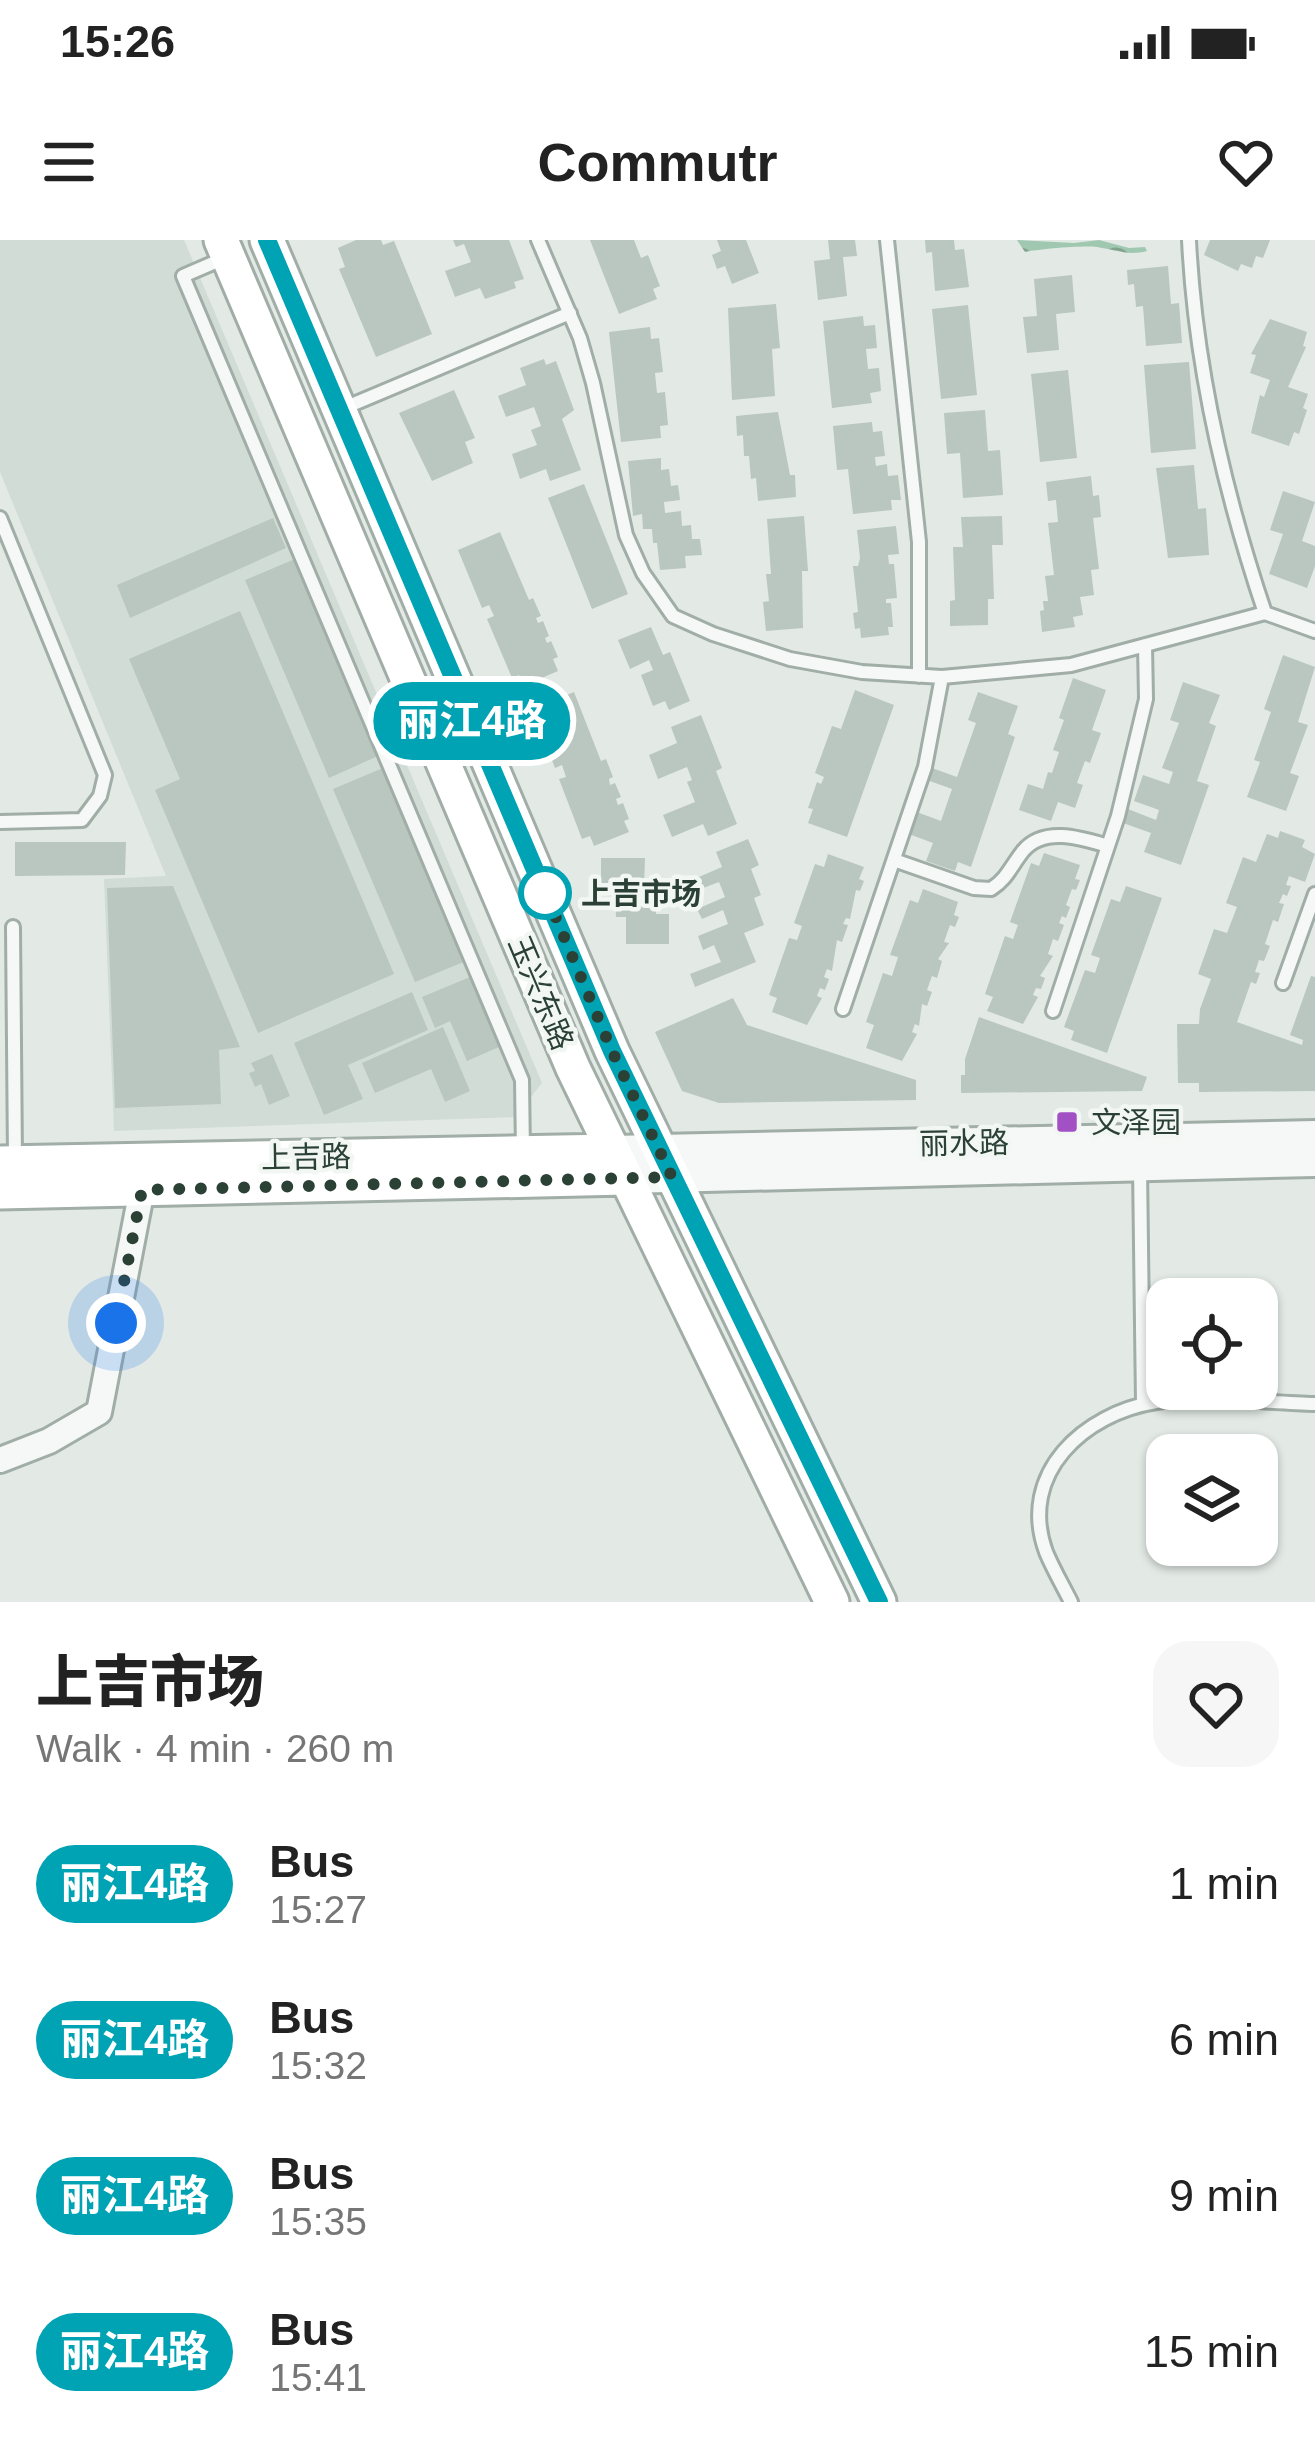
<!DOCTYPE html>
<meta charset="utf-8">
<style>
body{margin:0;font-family:Arial,"Noto Sans SC",sans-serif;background:#f6f6f6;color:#222;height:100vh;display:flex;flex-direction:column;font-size:45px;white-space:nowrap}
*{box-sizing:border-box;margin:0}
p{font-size:39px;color:#767676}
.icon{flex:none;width:66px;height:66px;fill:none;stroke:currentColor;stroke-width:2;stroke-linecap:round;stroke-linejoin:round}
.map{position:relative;height:1362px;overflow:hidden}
.panel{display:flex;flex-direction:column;background:#fff;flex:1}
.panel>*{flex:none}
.badge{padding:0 24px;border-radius:39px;font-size:42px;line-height:78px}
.buttons{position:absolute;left:1146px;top:1038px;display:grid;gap:24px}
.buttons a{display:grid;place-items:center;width:132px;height:132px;border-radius:24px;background:#fff;box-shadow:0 3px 9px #0004;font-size:60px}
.you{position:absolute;width:60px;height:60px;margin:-30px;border:9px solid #fff;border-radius:50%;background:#1a73e8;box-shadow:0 0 0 18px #1a73e833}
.map>.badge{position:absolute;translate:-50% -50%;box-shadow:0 0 0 6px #fff}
.round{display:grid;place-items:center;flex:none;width:126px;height:126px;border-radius:36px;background:#f6f6f6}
.summary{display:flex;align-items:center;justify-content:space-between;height:204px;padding:0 36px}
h1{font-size:57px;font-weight:800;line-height:90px}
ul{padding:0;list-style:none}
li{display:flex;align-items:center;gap:36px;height:156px;padding:0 36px}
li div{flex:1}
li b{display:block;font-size:45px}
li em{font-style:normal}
li .badge{min-width:132px;font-weight:700;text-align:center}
.status{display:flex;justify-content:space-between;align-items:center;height:84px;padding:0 60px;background:#fff;direction:ltr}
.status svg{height:33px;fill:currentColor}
header{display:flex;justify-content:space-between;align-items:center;height:156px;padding:0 36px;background:#fff;font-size:54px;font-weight:800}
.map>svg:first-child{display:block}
</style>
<div class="status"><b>15:26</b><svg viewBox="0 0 49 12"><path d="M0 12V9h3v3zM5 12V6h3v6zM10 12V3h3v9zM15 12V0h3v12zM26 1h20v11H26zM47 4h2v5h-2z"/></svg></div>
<header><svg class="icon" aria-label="menu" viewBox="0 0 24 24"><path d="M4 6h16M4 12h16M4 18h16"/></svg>Commutr<svg class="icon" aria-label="heart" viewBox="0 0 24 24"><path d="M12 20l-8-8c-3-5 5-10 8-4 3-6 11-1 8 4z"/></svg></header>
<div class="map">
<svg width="1315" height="1362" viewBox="0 0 1315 1362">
<defs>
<pattern id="water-waves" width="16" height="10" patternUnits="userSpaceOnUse" patternTransform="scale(3)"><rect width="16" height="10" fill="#a0c7af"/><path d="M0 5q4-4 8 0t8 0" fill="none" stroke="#83a38f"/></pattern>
</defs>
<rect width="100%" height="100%" fill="#e3eae6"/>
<path fill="#d1dcd6" d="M0 0H184L542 843 515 877 114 891 104 639 166 636 0 232Z"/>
<path fill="url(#water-waves)" d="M1017 0 1074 3 1099 0 1129 8 1145 7 1147 11C1128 16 1116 10 1097 7 1085 5 1038 9 1025 12Z"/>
<path fill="#bac6c0" d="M356 0H381L383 5 394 1 432 94 376 117 339 29 345 27 338 8Z
M453 0H509L524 39 514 42 516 48 485 59 480 48 455 57 445 31 471 22 464 4 456 7Z
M590 0H634L641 18 648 15 660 46 653 49 657 59 619 74Z
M717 0H746L759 33 732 44 725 26 717 29 712 15 721 11Z
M828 0H855L857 16 843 17 847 56 818 60 814 21 830 19Z
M925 0H954L955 10 964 9 969 47 935 51 932 12 926 13Z
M1210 0H1270L1263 18 1256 16 1252 28 1241 24 1238 31 1204 15Z
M1168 26 1171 64 1179 63 1182 103 1146 106 1143 66 1136 67 1134 44 1128 45 1127 30Z
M1072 35 1075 72 1056 74 1059 110 1027 113 1023 77 1037 76 1034 39Z
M776 64 780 108 772 109 775 156 732 160 728 68Z
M968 65 977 155 941 159 932 69Z
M863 76 864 86 875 85 877 108 866 109 868 129 879 128 881 151 870 153 872 163 832 168 823 81Z
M1270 79 1307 92 1303 106 1306 107 1288 147 1308 154 1303 168 1307 170 1299 194 1294 192 1289 206 1251 193 1260 155 1264 157 1270 140 1250 133 1256 115 1251 114Z
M650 87 651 99 659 98 663 132 655 133 657 153 665 152 668 185 660 186 661 198 621 202 609 92Z
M544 119 546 125 556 121 574 170 562 179 581 230 550 241 546 229 520 239 512 214 537 205 531 190 541 186 534 167 506 177 498 156 526 145 520 128Z
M1189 122 1196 209 1151 213 1144 125Z
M1068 130 1077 218 1040 222 1031 134Z
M454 150 475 198 465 202 473 223 432 241 399 173Z
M985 170 988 211 1000 210 1003 255 963 258 960 213 947 214 944 173Z
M778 172 790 235H795L796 257 758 261 756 238 751 239 749 216H744L743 195 737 196 736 176Z
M872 182 873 192 882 191 885 216 875 217 876 226 887 224 888 236 898 235 901 260H891L892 270 853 274 848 229 837 230 833 186Z
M661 218V230L669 229 671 246 678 245 680 260 664 262 665 273 681 271 682 286 691 285 692 299H700L702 315 685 316 686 328 660 330 657 303H653L652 289H643L642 274 633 276 628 221Z
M1194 225 1198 269 1206 268 1209 315 1168 318 1156 228Z
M1091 236 1093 256 1099 255 1101 277 1093 278 1099 329 1091 330 1094 355 1080 357 1083 375 1073 377 1075 387 1042 392 1040 371 1044 370 1043 361H1048L1045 336 1054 335 1048 283 1058 282 1056 260 1048 261 1046 242Z
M584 244 628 354 592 369 548 258Z
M1283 251 1315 262 1302 301 1315 306V326L1307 348 1269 334 1283 294 1270 290Z
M804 276 808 331H802L803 388 766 391 763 362 769 361 766 334H771L767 279Z
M1002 276 1003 305H992L994 359H988V385L950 386V361L955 360 953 307H963L961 277Z
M273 278 286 308 130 378 117 345Z
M896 286 899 314 888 315 889 324H894L897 358 886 359V363H891L893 387H888L889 395 861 398 860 388 855 389 853 373 858 372 853 326H858L860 318 857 290Z
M500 292 529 360 533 358 541 376 536 378 538 383 543 381 549 396 545 398 547 403 551 401 558 417 553 419 558 431 523 446 519 435 512 438 487 379 494 376 489 365 482 368 458 310Z
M295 319 378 516 329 538 245 340Z
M240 371 394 734 258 793 155 550 180 539 129 419Z
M651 387 663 415 670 412 690 461 669 470 665 461 653 466 641 435 653 430 649 420 630 429 618 400Z
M1283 415 1315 427 1298 482 1308 485 1290 533 1299 536 1286 571 1247 557 1260 522 1254 520 1271 472 1264 469Z
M1073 438 1106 450 1092 490 1101 493 1090 523 1085 521 1077 543 1083 545 1075 568 1058 562 1051 581 1019 570 1028 544 1043 549 1048 532 1052 533 1059 512 1053 510 1064 480 1059 478Z
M1183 442 1220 455 1209 483 1216 486 1197 541 1209 545 1181 625 1144 612 1151 593 1123 583 1128 569 1156 580 1159 570 1134 561 1143 535 1169 544 1173 532 1162 528 1179 483 1170 480Z
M855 450 894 465 847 597 808 583 813 569 808 568 817 542 821 544 824 537 815 533 832 486 841 489Z
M574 452 601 521 606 519 613 537 609 539 610 545 615 543 621 557 616 559 618 565 623 563 629 579 624 581 629 592 594 606 590 596 582 599 559 539 566 537 562 525 555 528 532 469Z
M978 452 1018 466 1008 494 1015 497 971 627 958 622 955 631 926 621 933 603 906 593 914 571 941 581 952 549 927 540 932 528 957 537 976 483 968 480Z
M701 475 722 528 716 531 737 584 708 596 703 584 672 597 663 575 695 562 687 542 692 540 687 527 658 539 649 515 677 503 671 487Z
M383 528 466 721 415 742 333 549Z
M1280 591 1305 600 1302 607 1315 614 1305 642 1289 636 1286 645 1291 646 1287 656 1283 654 1279 663 1284 664 1278 682 1273 680 1265 704 1270 706 1264 721 1259 720 1255 732 1260 733 1256 744 1251 742 1237 782 1302 805 1303 800 1290 795 1311 736 1315 737V851L1199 852V843H1178L1177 784H1199L1200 769 1211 739 1198 734 1214 689 1227 693 1237 667 1226 663 1243 617 1256 622 1267 594 1278 598Z
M748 599 759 625 751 629 761 655 754 658 764 685 744 693 756 722 695 747 690 734 721 722 714 705 703 710 698 696 728 684 723 670 702 679 697 669 725 657 719 642 698 650 694 639 722 627 716 612Z
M15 602H126L125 635 15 636Z
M1044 613 1080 625 1075 639 1080 640 1076 650 1072 649 1066 665 1070 667 1066 678 1062 676 1059 683 1064 685 1058 701 1053 699 1048 714 1053 716 1040 736 1045 738 1041 749 1036 748 1033 755 1038 757 1023 784 987 771 993 757 985 754 1005 696 1013 699 1018 685 1010 682 1031 623 1039 626Z
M828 614 864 627 859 639 864 641 860 651 856 650 850 679 846 678 843 684 848 685 842 702 837 700 832 731 827 729 824 737 829 739 825 750 820 748 817 756 822 758 807 785 772 772 777 758 769 755 789 698 797 700 802 686 794 683 815 624 824 627Z
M601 618H645L644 646H656V674H669V704H626V677H616L615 649 601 650Z
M173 646 240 807 219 810 221 864 115 868 107 648Z
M1126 646 1162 658 1107 813 1071 800 1074 791 1064 787 1085 730 1095 733 1100 718 1091 715 1111 659 1120 662Z
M923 649 958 662 954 675 959 677 955 687 950 685 944 702 949 703 938 719 942 721 937 738 932 736 927 750 932 752 927 766 922 764 919 786 915 784 912 792 917 794 902 821 866 808 874 785 866 782 883 733 892 736 898 717 890 715 910 660 918 663Z
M470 737 499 807 467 821 450 781 435 788 422 757Z
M412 752 428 790 348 825 363 859 324 875 294 803Z
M733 758 747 785 916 840V860L719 863 682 851 655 792Z
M979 777 1147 837 1142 851 961 853V835H965V819Z
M443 787 470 851 445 862 431 829 375 853 362 823Z
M272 814 290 856 269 865 261 844 255 847 249 833 255 831 251 823Z"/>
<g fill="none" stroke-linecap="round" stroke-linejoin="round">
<g stroke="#a1ada7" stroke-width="18">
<path id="service" d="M538 0 580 98 593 143 626 295 643 333 673 376 713 394 790 419 862 432 942 437 1071 425 1265 373 1315 391
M887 0 919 302V436
M1189 0C1195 125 1225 254 1265 373
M227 17 183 36 522 840 523 913
M344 168 570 73
M0 278 105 535 100 556 82 580 0 582
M894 620 974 648 991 649C1007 639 1011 626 1023 611 1044 586 1081 598 1108 606
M13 687 15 920
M1283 743 1315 654
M843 769 925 527 942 437
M1053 771 1118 576 1146 459 1145 405
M1140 926 1143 1164
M1071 1362C1063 1346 1053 1329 1046 1312 1017 1233 1085 1173 1156 1162 1207 1154 1264 1163 1315 1164"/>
</g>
<g stroke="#a1ada7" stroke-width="30">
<path id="minor" d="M0 1220 49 1201 99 1172 142 949"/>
</g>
<g stroke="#a1ada7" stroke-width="36">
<path id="tertiary" d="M612 911 1315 896
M626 938 1315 921"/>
</g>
<g stroke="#a1ada7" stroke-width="39">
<path id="secondary" d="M221 0 573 828 832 1362
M267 0 612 811 879 1362
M0 923 612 911
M0 952 626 938"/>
</g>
<use href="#service" stroke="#f5f8f7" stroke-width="12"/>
<use href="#minor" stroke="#f5f8f7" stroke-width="24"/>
<use href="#tertiary" stroke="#f5f8f7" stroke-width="30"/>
<use href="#secondary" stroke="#fff" stroke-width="33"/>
</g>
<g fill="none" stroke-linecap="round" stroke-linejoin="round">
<g stroke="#fff" stroke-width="27">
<path id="line" d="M267 0 612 811 879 1362"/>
</g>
<use href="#line" stroke="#00a3b4" stroke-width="18"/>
<path stroke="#2c4136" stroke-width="12" stroke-dasharray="0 21.6" d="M116 1083 142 950 672 937 612 811 543 647 545 653"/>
</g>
<circle fill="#fff" stroke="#00a3b4" stroke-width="6" cx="545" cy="653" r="24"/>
<rect fill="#a251c5" stroke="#f2f7f4" stroke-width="4.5" x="1055" y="870" width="24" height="24" rx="6"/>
<g text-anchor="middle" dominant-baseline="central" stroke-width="9" stroke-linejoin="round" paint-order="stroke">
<g font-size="30" font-weight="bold" fill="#2c4136" stroke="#f2f7f4" text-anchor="start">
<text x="581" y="653">上吉市场</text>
</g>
<g font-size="30" fill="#2c4136" stroke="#f2f7f4">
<text transform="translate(541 753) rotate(67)">玉兴东路</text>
<text transform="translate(964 903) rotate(-1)">丽水路</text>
<text transform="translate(306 917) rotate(-1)">上吉路</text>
</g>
<g font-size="30" fill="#2c4136" stroke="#f2f7f4" text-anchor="start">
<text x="1091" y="882">文泽园</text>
</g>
</g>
</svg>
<div class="buttons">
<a><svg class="icon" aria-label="locate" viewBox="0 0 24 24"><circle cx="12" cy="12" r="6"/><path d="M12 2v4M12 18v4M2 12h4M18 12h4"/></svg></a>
<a><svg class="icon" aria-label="layers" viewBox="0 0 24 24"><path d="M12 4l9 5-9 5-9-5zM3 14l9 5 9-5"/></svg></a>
</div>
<div class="you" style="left:116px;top:1083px"></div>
<b class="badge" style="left:472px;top:481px;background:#00a3b4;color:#fff">丽江4路</b>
</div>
<section class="panel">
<div class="summary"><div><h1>上吉市场</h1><p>Walk · 4 min · 260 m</p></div><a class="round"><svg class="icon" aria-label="heart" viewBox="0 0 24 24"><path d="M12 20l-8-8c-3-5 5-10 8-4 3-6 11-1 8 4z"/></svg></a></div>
<ul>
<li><span class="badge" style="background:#00a3b4;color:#fff">丽江4路</span><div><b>Bus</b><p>15:27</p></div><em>1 min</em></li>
<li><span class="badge" style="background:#00a3b4;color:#fff">丽江4路</span><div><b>Bus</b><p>15:32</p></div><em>6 min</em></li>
<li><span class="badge" style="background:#00a3b4;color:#fff">丽江4路</span><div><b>Bus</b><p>15:35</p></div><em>9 min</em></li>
<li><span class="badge" style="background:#00a3b4;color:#fff">丽江4路</span><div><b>Bus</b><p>15:41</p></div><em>15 min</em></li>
</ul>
</section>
